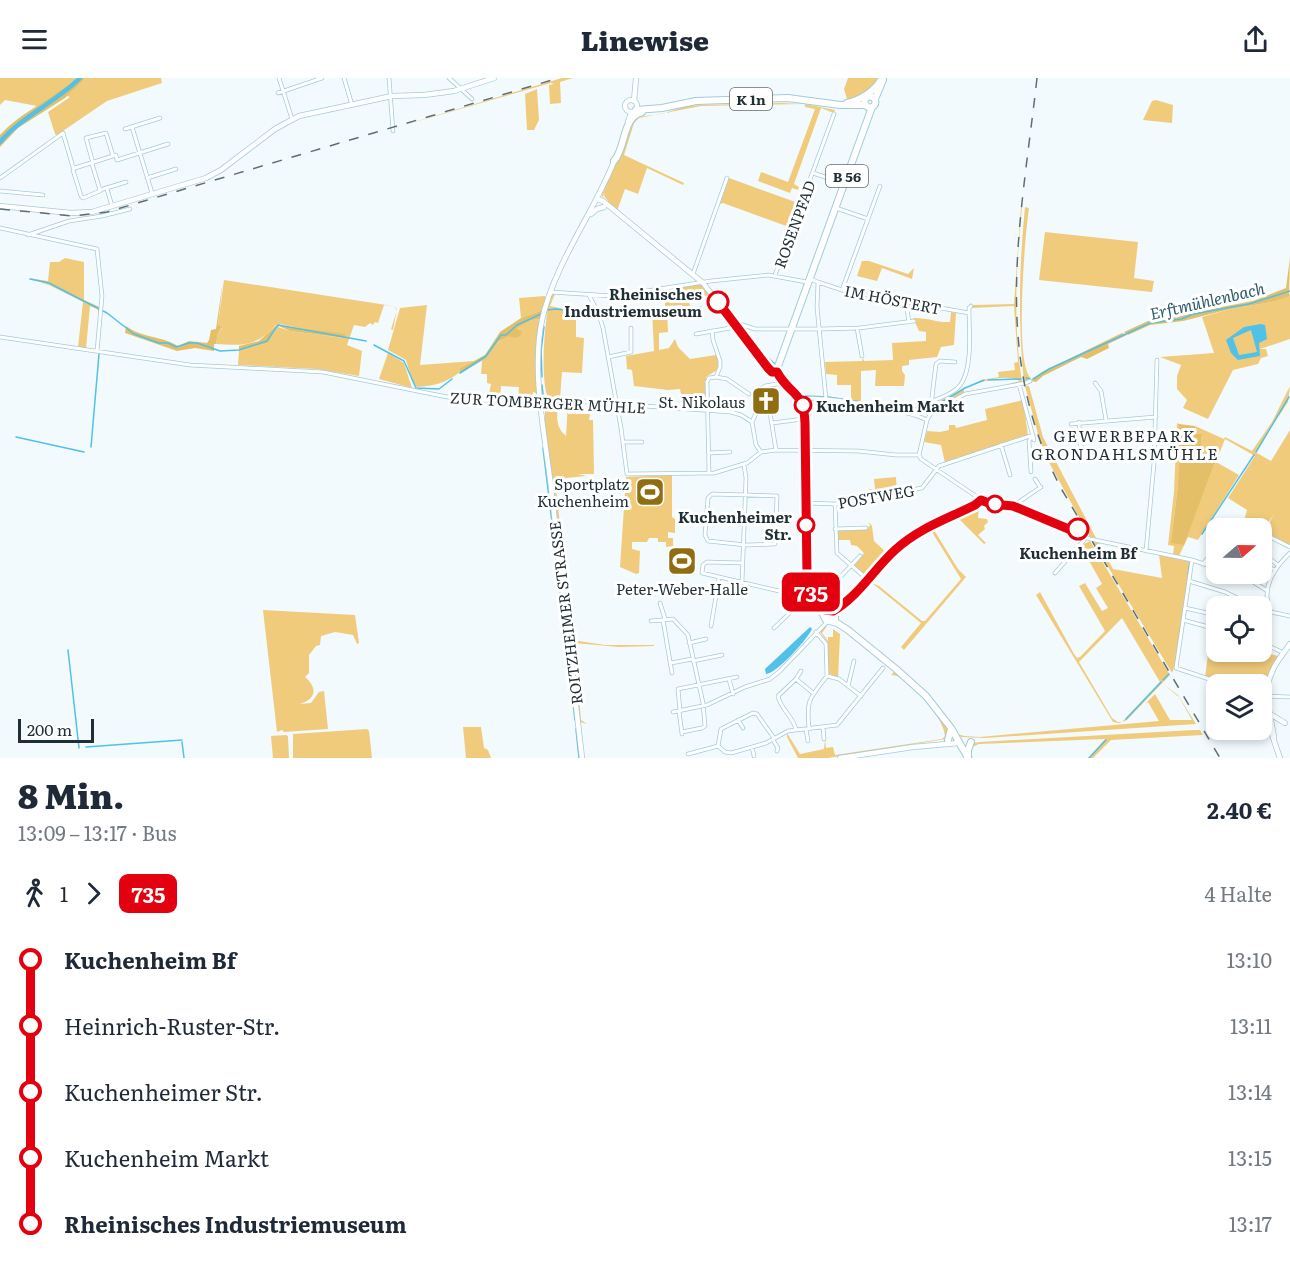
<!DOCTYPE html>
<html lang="de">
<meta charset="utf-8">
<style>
body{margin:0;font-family:Literata,serif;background:#f6f6f7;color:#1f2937;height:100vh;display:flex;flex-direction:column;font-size:22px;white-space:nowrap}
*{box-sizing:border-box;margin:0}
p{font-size:20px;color:#747a83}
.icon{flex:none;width:33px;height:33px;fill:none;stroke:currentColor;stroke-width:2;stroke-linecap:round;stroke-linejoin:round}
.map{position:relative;height:680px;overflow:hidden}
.details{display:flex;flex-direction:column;background:#fff;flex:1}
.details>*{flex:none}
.badge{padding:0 12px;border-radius:9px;font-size:21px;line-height:39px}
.needle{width:39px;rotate:70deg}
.fabs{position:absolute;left:1206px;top:440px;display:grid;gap:12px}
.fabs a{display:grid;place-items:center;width:66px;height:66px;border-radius:12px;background:#fff;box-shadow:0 3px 9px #0003;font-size:30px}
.scale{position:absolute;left:18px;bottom:15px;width:76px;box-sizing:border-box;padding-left:6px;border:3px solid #1f2f35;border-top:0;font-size:16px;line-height:21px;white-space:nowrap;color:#1f2f35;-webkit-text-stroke:4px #fff;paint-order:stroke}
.map>.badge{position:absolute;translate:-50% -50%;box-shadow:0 0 0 3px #fff}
.legs{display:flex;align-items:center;gap:9px;height:66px;padding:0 18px;font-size:20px}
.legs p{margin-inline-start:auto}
.summary{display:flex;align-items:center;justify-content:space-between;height:102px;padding:0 18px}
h1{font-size:33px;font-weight:800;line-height:45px}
ul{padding:0 18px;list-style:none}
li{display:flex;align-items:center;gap:21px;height:66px;font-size:22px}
li i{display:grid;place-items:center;width:9px;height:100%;margin:0 8px;background:currentColor}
li i::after{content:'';width:15px;height:15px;margin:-8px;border:4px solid;border-radius:50%;background:#fff}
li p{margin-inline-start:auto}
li:first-child i{background:linear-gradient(#0000 50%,currentColor 0)}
li:last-child i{background:linear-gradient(currentColor 50%,#0000 0)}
header{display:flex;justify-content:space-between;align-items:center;height:78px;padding:0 18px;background:#fff;font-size:27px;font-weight:800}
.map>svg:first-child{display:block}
</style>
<header><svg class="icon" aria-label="menu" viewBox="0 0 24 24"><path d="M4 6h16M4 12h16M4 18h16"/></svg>Linewise<svg class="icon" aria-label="share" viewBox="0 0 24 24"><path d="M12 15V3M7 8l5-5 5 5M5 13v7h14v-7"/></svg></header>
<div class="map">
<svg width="1290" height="680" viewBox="0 0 1290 680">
<rect width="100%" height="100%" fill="#f2fafd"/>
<path fill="#f0cb7c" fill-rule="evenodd" d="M0 0H76L57 16 37 28 5 22 0 27Z
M86 0H161L162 5 107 23 57 57 55 56 48 34 70 19 67 18Z
M562 0H573L560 4 561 25 550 26 549 7 554 6 551 5 394 50Z
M848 0H880L870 13 846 24H843L847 21 844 11Z
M537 11 539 42 534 52H527L525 16Z
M1156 22 1173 27 1172 45 1143 42 1152 23Z
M782 25 803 26 701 28 639 40 634 45 624 77 684 105 683 107 647 90 638 116 625 111 617 133 607 126 608 123 604 118 605 113 603 119 606 123 603 122 602 117 632 43 622 74 633 44 637 39 662 36 683 29 699 27Z
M805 26 835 32 834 35 821 30 794 106 799 109 798 112 792 110 790 115 758 103 761 94 788 104 815 31 805 29Z
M729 100 801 126 791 152 789 149 723 125 720 126Z
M1021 129H1022C1016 192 1013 242 1022 305L1004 307 1020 303C1004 295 980 304 964 311V315L934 331H932V327L982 302 999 299 998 294 1015 292 1014 285 1018 284 1014 228 971 230 973 227 1014 226Z
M1025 129 1029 130C1025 156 1014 287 1031 300L1024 304C1018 242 1019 192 1025 129Z
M1045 154 1138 164 1134 200 1154 203 1152 214 1039 202Z
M65 180 84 184V222L100 229 99 235 97 231 90 228 86 271 78 269 83 224 49 207 29 200 48 203 50 184H59Z
M862 183H869L908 196 914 190 912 201 882 190 877 203 857 198Z
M224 202 393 228 397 231 393 252 391 251 397 232 393 228 384 227 378 245 375 244 373 247 370 245 365 249 354 247 347 267 362 273 359 298 316 291 238 287 239 273 268 265 270 259 278 249 290 253 344 260 280 246 276 247C257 268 243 268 216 266L218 255 222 250 218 247Z
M701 206 710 217 705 218 702 214 693 216V219L687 221H689L690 229 683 230 682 227 665 228 664 212Z
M555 216 550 228 578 234 595 232 598 236 576 237V259L584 260 582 295 562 294 560 321 549 322C539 306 545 234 551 217Z
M1290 216V261L1260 271H1266L1268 278 1261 280 1258 286 1233 292 1208 341 1183 330 1187 322 1177 311V298L1181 287 1160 279 1214 275 1202 239 1230 231 1272 224Z
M545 218 546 222 543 232 521 240 519 220Z
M427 227 420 287 474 283 459 292 460 294C446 305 434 308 417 309L412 303 406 282 388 272 400 230Z
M665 231 667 233 668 254 659 255V272L669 270 675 261 678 269 690 281 716 277 719 285 717 292 706 299 707 317 681 316 680 311 668 312 634 308 632 292 627 291 626 278 654 273 652 232Z
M951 234 956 235 954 267 941 269 937 279 909 282V287L902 288V293L905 297 904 308H875L876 292 861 293V324L851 322V307H837V297L826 296 825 284 862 283 863 280 864 283 893 282 892 265 926 263V254L919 253 913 240C926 239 938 245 950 244Z
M541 241 538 321 536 320V315L533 314 531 322 515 321H518L519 309 501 308 500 321H488L491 306 487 305V296H481L482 283 503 259 508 257 514 260 520 252 517 250 532 242Z
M388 275 404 285 412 310 379 301Z
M1025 308H1029L1043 359 1096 460 1090 459 1046 379 1038 356Z
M1290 308 1288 324 1255 374 1271 383 1290 352V468L1264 455 1274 436 1262 454V450H1242L1247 432 1228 420 1255 378 1225 361 1216 384 1239 397 1198 462 1188 459 1179 478 1173 476 1174 468 1168 467 1174 414 1177 345 1179 346 1178 407 1171 463 1200 375 1202 356 1195 355V348L1224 361 1225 359 1252 373 1272 344Z
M1023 322 1028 357 945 385 941 367 924 364 927 353 940 354 949 352V347H955L956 350 987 342 985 331Z
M549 324 558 326C557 339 555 349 566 358L568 324H569L568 336H590L589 342H593L594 396H578L586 398 555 401 562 464 568 470 562 468 558 462 545 347V327Z
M672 397V439L675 441V455L668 454V460H673V468L666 469V464H658V460H649L647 464H632V471L640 473 639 495 636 496 620 489 626 399Z
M896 399 897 413 869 418V411H875L874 401Z
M983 425 982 428 979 429 978 440 987 441 988 444 984 448 985 451 978 457 986 465 984 466 955 437Z
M951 437 922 450 866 498 854 488 864 475 857 468 851 467 850 462H838L837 453 866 451 870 448 869 444 872 448 874 463 888 476 921 450Z
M934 452 958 491 966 499 904 572 901 569 921 545 872 505 879 508 922 543H925L961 501 932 454Z
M1090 463 1170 597 1127 642 1119 645 1113 644 1036 517 1040 514 1074 576 1077 580 1080 579 1105 553 1079 508 1085 505 1102 533 1108 530 1096 510 1102 506 1082 470 1084 466ZM1122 540 1160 604 1122 644H1118L1112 640 1079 584Z
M1093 464 1099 465 1113 491 1162 500 1159 477 1191 484 1177 582 1172 595Z
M562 471H566L563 473V479L572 562 605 567H654V568L619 569 574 565 581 642 587 646 580 644 571 566 575 564 571 562 560 473Z
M263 532 355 537 359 565 357 566 353 557 335 554 321 558 320 567 316 568 309 577V595L305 599C318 610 316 621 300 626L311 625 319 614 324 613 328 651 284 654 282 652 277 654Z
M827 548 822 555 828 563V559H833V551L840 556 838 600 828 595V565L820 554 824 549Z
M1209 550 1212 554 1214 552 1212 570 1216 573H1258L1278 578 1264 615 1262 617V606H1227L1205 599 1211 554Z
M896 587C920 607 940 629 958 656L964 658 980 659 1159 643 1148 624 1145 626 1164 607 1178 617 1196 646 985 660 961 659ZM1164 607 1179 619 1192 642H1170L1155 616Z
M895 593C916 608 936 630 949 653L946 661 828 680H798L787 659V655L800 676 824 671 825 662 826 670 833 669 835 677 942 661 945 658C945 641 908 596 891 597Z
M463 649H481L484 670 488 672 491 680H466Z
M367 651 369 653 372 680H293V656Z
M1193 652H1200L1203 657 1111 662 1093 680H1088L1105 661 979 666 972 669 971 674 973 680 969 675 973 665 980 664Z
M286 657 288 658 289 680H273L271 658Z"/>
<path fill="#e5be68" d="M76 0H86L65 20 18 50 0 69V57C22 33 52 22 76 0Z
M1290 179 1289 218 1272 224 1230 231 1183 243 1150 247 1128 257 1124 254 1148 243 1253 223 1286 210Z
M223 202 218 247 222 249 218 255 216 266H214V273L195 270 177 273 125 255 126 248C142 260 162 258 178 268L189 263 207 265 209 262 211 252 216 251Z
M543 232 541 241 532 242 517 250 522 254 520 258 514 260 508 258 499 263 485 281 461 295 459 292 461 290 485 277 500 254 521 240Z
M278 246 282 248 345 256V260L290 253 279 248 273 254 268 265 239 273V268L259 263Z
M1122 255 1127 257 1108 266 1109 270 1087 281 1081 279 1043 298 1036 304 1031 303 1042 294Z
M1179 346 1195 348V355L1202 356 1200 375 1215 383 1184 467 1171 465V463L1178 407Z"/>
<path fill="#51c1e8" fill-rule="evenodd" d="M1261 246 1265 247 1267 261 1259 265 1260 278 1238 282 1231 275 1226 262 1244 249ZM1251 252 1257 274 1239 277 1233 260Z
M810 549 812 551C807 562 776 596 766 596L765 591Z"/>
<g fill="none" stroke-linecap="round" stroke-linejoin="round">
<path stroke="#51c1e8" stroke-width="1.5" d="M30 201 49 205 107 235 134 256 159 265H168L176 269 189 265H197L220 273 239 272 267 263 278 247 366 263
M710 229 731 244
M547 232 556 231 589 235 632 231 701 229
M751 265 775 286
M374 267 404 283 416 310 439 311 452 301
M781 291 792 305
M460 295 486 278 501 257H506L517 247 541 236
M542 299 541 273 544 249
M1026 300 1030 301
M1033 301 1049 291 1150 245 1181 241 1194 236 1249 226 1290 213
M988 302 1021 301
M542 307 543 316
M795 308 796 311
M804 318 828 319 862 324
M896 331 935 328 965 310 984 302
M16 359 84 374
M91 369 99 276
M543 370 554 461
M1256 374 1289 319
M1202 456 1254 377
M555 471 565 557
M1188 496 1190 484
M566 565 575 642
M68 572 79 670
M1163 602 1169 596
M1126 641 1161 604
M576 651 579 680
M182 664 184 680
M86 669 182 662
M1089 680 1106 662"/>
<path stroke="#51c1e8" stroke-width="4.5" d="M0 64C22 38 55 25 80 0"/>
<g stroke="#a3cbda" stroke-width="4.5">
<path id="street" d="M279 0 292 41
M344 0 352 27
M389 0 393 53
M449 0 472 21
M278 15 322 0
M132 49 152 115
M125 51 160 40
M93 85 86 60 106 55 113 78
M92 86 100 112 126 104
M74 89 73 92 81 118 83 120 100 113
M813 95 843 105
M0 100 63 55 73 89 75 90 116 77 117 82 168 66
M147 100 176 91
M107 111 112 128
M0 113 43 117
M836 130 868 141
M0 150 97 171 102 218 97 273
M28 157 69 143 102 138 130 131
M693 196 727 100
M775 197 834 36
M810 201 818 204 817 229 826 321
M818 204 845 213 969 235
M842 212 880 108
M550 214 614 218 711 203 768 197 807 204
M589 217 599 237 603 250 621 350 627 396 714 395 747 385 761 374 776 372 858 373 896 377H919
M906 225 909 244
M734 244 755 251H821L859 250 914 243
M857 250 862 278
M696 256 736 249
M0 259 190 287 323 294 462 322 572 323 731 334 741 337 752 344 756 367 761 374
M608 279 631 274V250
M716 299 727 301 749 316
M1095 305 1101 313 1106 342
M1019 306 1034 362
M801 321C821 317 908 332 927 342
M932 323C941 320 955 315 961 306 973 288 969 252 969 230L971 228
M770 335 776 372
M930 335 936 286 940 283 955 284
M752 344 758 331 762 310 765 308 783 305
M1079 344 1080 366 1083 372
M772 345 803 341
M1071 346 1156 339
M623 364H642
M1001 367 1010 397
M708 375 730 374
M919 377 921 381 986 425 1013 428 1090 461 1192 482 1216 490
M919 377 927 342 931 335 965 316 1026 305 1030 303
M1031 394 1029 363 1032 358
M709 395 707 304 709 300 716 299 720 289V283L713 262 712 253
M1035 401 1040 409
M712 416 777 418 775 466 746 467 708 463 705 457 708 420Z
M807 425 835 426 922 410 939 388 1033 357
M835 426 837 475 866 500
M1013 428 1041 409
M722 440H744
M835 451 866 450
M1262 455 1290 469
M1146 473 1154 385 1157 282
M1262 475 1278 487
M1290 475C1273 491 1260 511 1271 534L1290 538
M1192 482 1176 590 1224 606
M743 485 707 484 703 487 702 495 779 513 789 517 799 526
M1203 486 1216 470
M1262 486 1275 492
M1055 495 1086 460
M1232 495 1247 500 1266 512
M1189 503 1225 514 1254 528
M742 504 746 400 744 387
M829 511 860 478
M660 525 665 541
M1185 530 1216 537
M836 536C860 507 887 473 920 453 937 442 957 436 975 427L981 422
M1262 537 1263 531
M663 542 672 595
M1183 542 1216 551
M651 543 673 541 688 557 703 625 705 648 702 650 682 654
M711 548 719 500
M774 550 801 524 810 511
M816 554 826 566 827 598 839 601 861 618
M689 565 706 561
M1262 565 1284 575
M693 583 722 577
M671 585 692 581
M729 601 733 616
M796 601 801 593
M848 608 854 583
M1262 618 1290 619
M679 633 682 656
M680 633 678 611 737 599
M673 634 707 627 745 609 770 601 780 593 827 544
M738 642 743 650
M823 649 824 661
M809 650C806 621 810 620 827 598
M806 651 808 663
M796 652C794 639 780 631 778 618L796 601 813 615
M773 662 778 670 777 673
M718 668 725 674 731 675 766 665 788 653 837 647 883 590
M718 668 721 651 753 635 757 636 774 660
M752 669 754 678
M688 676 718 668"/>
</g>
<g stroke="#a3cbda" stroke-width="6">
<path id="secondary" d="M625 28a6 6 0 1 1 12 0a6 6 0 1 1-12 0Z
M634 23 636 0
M628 44 631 35
M597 121 603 123 703 205 768 290 772 294H777
M0 128 71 135 92 134 206 100 221 92 275 51 299 38 392 18 424 17 454 13 494 0
M591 136 597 131 604 129
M1269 632 1274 659
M1270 636 1285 645
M582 680C572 590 561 499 551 409 545 357 531 293 542 242 555 184 594 135 615 81
M840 680 913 669 959 665
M1280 680C1270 652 1259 623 1272 594 1276 583 1284 575 1290 566"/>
</g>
<g stroke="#a3cbda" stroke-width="8">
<path id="primary" d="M864.5 24a5.5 5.5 0 1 1 11 0a5.5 5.5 0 1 1-11 0Z
M875 21 883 2
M847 25C861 22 875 13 882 0
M872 29 777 291C780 307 799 314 804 330L807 497 813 518 826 542 837 545 848 552 896 591 926 618 951 650 968 680
M636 32 662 30 696 23 788 20 840 27H866
M614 83C626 70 622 39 642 34
M828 533H832L835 536V541L832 543
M948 662 951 651
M968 679V672L971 664"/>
</g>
<use href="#street" stroke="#fff" stroke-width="3"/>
<use href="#secondary" stroke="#fff" stroke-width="4.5"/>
<use href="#primary" stroke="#fff" stroke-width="6"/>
<path stroke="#606e73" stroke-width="1.5" stroke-dasharray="10 10" stroke-linecap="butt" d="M1037 0C1021 144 990 277 1062 412L1220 680
M0 131 73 138 107 134 559 0"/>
</g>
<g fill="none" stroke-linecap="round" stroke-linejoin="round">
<g stroke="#fff" stroke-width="14">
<path id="line-1" d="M718 224 768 290 772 294H777C790 318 804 312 805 345L807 497 809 509 816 523 825 532 833 533C858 519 874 491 895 472 919 450 947 441 975 427L981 422 991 426 1013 428 1071 452 1073 450 1078 451"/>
</g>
<use href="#line-1" stroke="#e3000f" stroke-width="9"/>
</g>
<defs>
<g id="church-square" transform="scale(1.5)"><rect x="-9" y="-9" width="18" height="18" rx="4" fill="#8f6d11" stroke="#fff"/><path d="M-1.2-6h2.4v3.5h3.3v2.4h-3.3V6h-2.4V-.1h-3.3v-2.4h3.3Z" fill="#fff"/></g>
<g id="stadium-square" transform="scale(1.5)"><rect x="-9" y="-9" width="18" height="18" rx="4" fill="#8f6d11" stroke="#fff"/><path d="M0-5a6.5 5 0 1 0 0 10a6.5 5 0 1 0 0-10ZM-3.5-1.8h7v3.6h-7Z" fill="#fff"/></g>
</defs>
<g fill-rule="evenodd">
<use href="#church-square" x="766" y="323"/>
<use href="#stadium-square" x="650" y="414"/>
<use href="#stadium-square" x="682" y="483"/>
</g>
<g fill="#fff" stroke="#e3000f" stroke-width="3">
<circle cx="718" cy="224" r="10"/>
<circle cx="803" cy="327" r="8"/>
<circle cx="995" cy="426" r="8"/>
<circle cx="806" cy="447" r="8"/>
<circle cx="1078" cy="451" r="10"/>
</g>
<g text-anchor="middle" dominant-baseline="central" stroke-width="6" stroke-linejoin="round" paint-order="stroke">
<g fill="#fff" stroke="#626d72" stroke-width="1.5">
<rect x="730" y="10" width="42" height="22" rx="4.5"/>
<rect x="826" y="87" width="42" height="22" rx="4.5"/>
</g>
<g font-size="14" font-weight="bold" fill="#1f2f35">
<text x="751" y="21">K 1n</text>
<text x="847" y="98">B 56</text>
</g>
<g font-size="15" fill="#1f2f35" stroke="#fff">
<text transform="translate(794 146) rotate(-70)">ROSENPFAD</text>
<text transform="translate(893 221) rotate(11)">IM HÖSTERT</text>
<text transform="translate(548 324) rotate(3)">ZUR TOMBERGER MÜHLE</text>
<text transform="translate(876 418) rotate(-10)">POSTWEG</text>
<text transform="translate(565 535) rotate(-97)">ROITZHEIMER STRASSE</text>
</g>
<g font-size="15" font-weight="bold" fill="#1f2f35" stroke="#fff" text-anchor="end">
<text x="702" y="215">Rheinisches<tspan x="702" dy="17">Industriemuseum</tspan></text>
<text x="816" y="327" text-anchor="start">Kuchenheim Markt</text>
<text x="792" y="438">Kuchenheimer<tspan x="792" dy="17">Str.</tspan></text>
<text x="1078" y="474" text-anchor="middle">Kuchenheim Bf</text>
</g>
<g font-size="15" fill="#1f2f35" stroke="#fff" text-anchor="end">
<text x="745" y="323">St. Nikolaus</text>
<text x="629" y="405">Sportplatz<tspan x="629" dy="17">Kuchenheim</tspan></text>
<text x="682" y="510" text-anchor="middle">Peter-Weber-Halle</text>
</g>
<g font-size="16" font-style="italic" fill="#2e5c6d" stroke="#fff">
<text transform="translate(1207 222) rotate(-13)">Erftmühlenbach</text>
</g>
<g font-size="16" letter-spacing="1.5" fill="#1f2f35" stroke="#fff">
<text x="1125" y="357">GEWERBEPARK<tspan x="1125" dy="18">GRONDAHLSMÜHLE</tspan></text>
</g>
</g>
</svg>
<div class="fabs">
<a><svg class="needle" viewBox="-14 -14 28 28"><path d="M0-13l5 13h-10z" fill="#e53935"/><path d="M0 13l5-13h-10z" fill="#747a83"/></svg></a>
<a><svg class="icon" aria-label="locate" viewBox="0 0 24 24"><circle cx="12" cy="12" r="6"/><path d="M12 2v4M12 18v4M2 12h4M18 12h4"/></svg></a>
<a><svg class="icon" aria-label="layers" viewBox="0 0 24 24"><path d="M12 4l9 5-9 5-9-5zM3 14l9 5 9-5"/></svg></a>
</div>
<div class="scale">200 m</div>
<b class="badge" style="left:811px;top:514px;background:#e3000f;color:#fff">735</b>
</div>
<section class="details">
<div class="summary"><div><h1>8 Min.</h1><p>13:09 – 13:17 · Bus</p></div><b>2.40 €</b></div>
<div class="legs"><svg class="icon" aria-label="walk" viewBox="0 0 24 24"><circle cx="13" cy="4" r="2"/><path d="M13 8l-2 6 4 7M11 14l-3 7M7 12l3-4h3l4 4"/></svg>1<svg class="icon" aria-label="forward" viewBox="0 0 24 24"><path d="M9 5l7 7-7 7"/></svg><b class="badge" style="background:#e3000f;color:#fff">735</b><p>4 Halte</p></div>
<ul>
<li><i style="color:#e3000f"></i><b>Kuchenheim Bf</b><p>13:10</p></li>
<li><i style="color:#e3000f"></i><span>Heinrich-Ruster-Str.</span><p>13:11</p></li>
<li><i style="color:#e3000f"></i><span>Kuchenheimer Str.</span><p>13:14</p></li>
<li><i style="color:#e3000f"></i><span>Kuchenheim Markt</span><p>13:15</p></li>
<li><i style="color:#e3000f"></i><b>Rheinisches Industriemuseum</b><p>13:17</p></li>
</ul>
</section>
